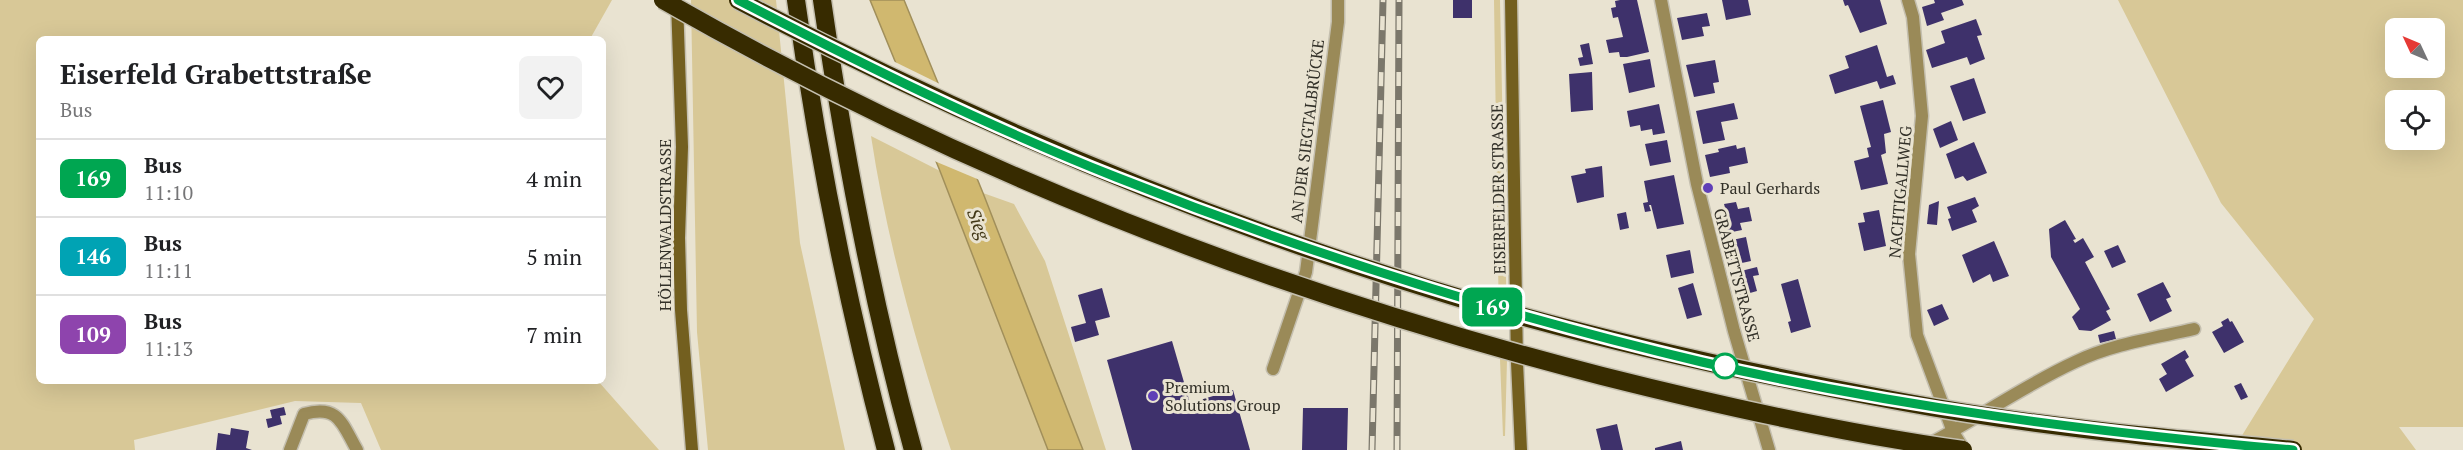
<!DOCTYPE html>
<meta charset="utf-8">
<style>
body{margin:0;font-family:"PT Serif",serif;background:#f2f2f2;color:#202124;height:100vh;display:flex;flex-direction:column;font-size:22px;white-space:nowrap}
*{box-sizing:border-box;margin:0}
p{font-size:20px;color:#757577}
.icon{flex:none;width:33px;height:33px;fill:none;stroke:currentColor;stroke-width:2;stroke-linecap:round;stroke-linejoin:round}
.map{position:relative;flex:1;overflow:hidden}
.side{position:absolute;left:36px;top:36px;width:570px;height:348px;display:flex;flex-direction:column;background:#fff;border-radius:9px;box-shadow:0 6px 24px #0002}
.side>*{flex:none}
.badge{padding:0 12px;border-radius:9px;font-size:21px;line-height:39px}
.needle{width:39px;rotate:314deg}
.buttons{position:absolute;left:2385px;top:18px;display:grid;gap:12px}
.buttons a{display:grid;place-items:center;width:60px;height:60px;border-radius:9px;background:#fff;box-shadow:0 6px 24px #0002;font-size:30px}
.map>.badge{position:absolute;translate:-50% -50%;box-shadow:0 0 0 3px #fff}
.round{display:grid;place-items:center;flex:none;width:63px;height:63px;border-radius:9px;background:#f2f2f2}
.head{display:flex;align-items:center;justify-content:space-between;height:102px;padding:0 24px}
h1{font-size:28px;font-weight:700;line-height:45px}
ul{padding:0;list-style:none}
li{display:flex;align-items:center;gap:18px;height:78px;padding:0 24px;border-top:2px solid #e0e0e0}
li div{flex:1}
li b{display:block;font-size:22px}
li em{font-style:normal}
li .badge{min-width:66px;font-weight:700;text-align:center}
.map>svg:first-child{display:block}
</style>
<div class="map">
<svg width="2463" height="450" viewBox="0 0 2463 450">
<rect width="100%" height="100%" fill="#e9e3d1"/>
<path fill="#d8c897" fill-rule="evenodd" d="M0 0H612L590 39H39V381H598L659 450H381L361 403 295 401 134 440 135 450H0Z
M691 0H776L800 243 845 450H708L697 332Z
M1494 0H1500L1507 327 1499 326Z
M2118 0H2463V427H2399L2416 450H2233L2314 319 2221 203ZM2396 28H2434V68H2396ZM2396 100H2434V140H2396Z
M871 136 940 171 1048 450H951C917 348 887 242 871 136Z
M983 193 1014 204 1045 261 1106 450H1083Z
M1500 359 1507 360 1505 436H1503Z"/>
<path fill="#d0b86f" stroke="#a18f5a" stroke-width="1.5" d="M870 0H904L983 193 1083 450H1048L940 171Z"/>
<path fill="#e9e3d1" d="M891 60 942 85 982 181 932 160Z"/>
<path fill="#3e316b" d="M1453 0H1472V18H1453Z
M1620 0H1637L1649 52 1627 57H1620L1619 52 1609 53 1606 40 1623 37 1618 17 1613 18 1611 8 1616 7 1615 1Z
M1722 0H1748L1751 15 1726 20Z
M1843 0H1880L1887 24 1860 33 1848 5 1845 6Z
M1934 0H1962L1964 5 1941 13 1944 20 1927 26 1922 7 1935 3Z
M1707 13 1710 26 1702 27 1704 36 1682 40 1677 18Z
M1976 19 1982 35 1977 36 1985 59 1970 65 1967 57 1932 68 1926 50 1945 43 1941 31Z
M1589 43 1593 64 1580 66 1578 58 1583 57 1580 45Z
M1877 45 1887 77 1893 75 1896 84 1880 89 1877 81 1835 94 1829 75 1849 68 1845 56Z
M1650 59 1655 87 1629 93 1623 64Z
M1715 60 1719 82 1713 83 1715 93 1694 97 1686 65Z
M1592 72 1593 110 1571 112 1569 74Z
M1974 78 1986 113 1963 121 1950 86Z
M1883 100 1891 132 1884 134 1886 153 1881 155 1888 184 1861 190 1854 161 1869 157 1867 148 1871 147 1860 106Z
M1734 103 1738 119 1721 122 1725 140 1703 144 1696 111Z
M1659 104 1665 133 1653 135 1652 129 1641 131 1640 125 1630 127 1627 111Z
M1951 121 1958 140 1940 148 1933 129Z
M1667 140 1671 162 1650 166 1645 144Z
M1974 142 1987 173 1967 181 1963 176 1955 179 1946 154Z
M1736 145 1737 149 1745 147 1748 163 1729 167 1730 173 1710 177 1705 155 1719 152 1718 149Z
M1602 166 1604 197 1577 203 1571 176 1586 173 1585 169Z
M1674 175 1684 224 1657 229 1651 205H1649L1651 211 1645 212 1643 203 1648 202 1644 181Z
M1975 197 1979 206 1972 210 1977 222 1952 231 1948 219 1951 218 1947 207Z
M1939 201 1937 225 1927 224 1929 205Z
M1736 202 1738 209 1749 207 1752 221 1740 223 1742 230 1722 234 1717 213 1726 211 1724 204Z
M1879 210 1886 246 1864 251 1858 223 1865 222 1863 213Z
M1626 212 1629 228 1620 230 1617 214Z
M2065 220 2076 239 2073 240 2075 243 2083 238 2094 257 2085 262 2110 309 2106 311 2111 320 2091 331 2079 330 2072 317 2080 309 2051 257 2049 229Z
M1746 237 1751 261 1728 266 1723 242Z
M1994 241 2009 276 1993 282 1990 274 1973 283 1962 255Z
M2118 245 2126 262 2112 268 2104 251Z
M1690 250 1694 273 1671 278 1666 255Z
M1757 267 1759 275 1753 276 1757 291 1736 297 1729 274Z
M1798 279 1811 327 1791 333 1788 322 1791 321 1781 284Z
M2163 282 2171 297 2166 299 2172 311 2150 322 2137 294Z
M1693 283 1702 315 1687 319 1678 288Z
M1102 288 1110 317 1095 321 1099 335 1075 342 1071 327 1086 323 1078 295Z
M1942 304 1949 319 1934 326 1927 310Z
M2228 318 2230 322 2232 321 2244 342 2224 353 2212 332 2223 326 2221 322Z
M2114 331 2116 339 2100 343 2098 335Z
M1172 341 1190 403 1233 390 1250 450H1132L1107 360Z
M2185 350 2189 357 2185 360 2194 376 2166 392 2159 379 2167 374 2161 364Z
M2241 383 2248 397 2241 400 2234 386Z
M284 407 286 415 280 416 282 424 268 428 266 419 272 418 270 410Z
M1303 408H1348L1347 450H1302Z
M1617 424 1623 450H1601L1596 429Z
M231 428 249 431 246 448 252 450H216L218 433 230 435Z
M1681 441 1683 450H1655V448Z"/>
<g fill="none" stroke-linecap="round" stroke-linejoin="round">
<g stroke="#c4bfaf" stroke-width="15">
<path id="street" d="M1661 0 1697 184 1734 331 1769 450
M1908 0 1913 17 1922 116 1909 254 1917 335 1953 432 1964 450
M1273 369 1306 272 1338 22V0
M1927 445C1977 419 2023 386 2075 362 2112 344 2155 338 2194 329
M290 450 304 414C339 404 342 424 357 450"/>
</g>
<g stroke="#c4bfaf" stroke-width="15">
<path id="secondary" d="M1511 0 1517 362 1521 450
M677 2 682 147 679 238 681 310 692 450"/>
</g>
<g stroke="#c4bfaf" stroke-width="21">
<path id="highway" d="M796 0C817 152 847 301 886 450
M822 0C844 152 872 302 913 450"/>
</g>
<use href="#street" stroke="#9a8a58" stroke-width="12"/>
<use href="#secondary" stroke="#735f1f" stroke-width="12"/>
<use href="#highway" stroke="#372b00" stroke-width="18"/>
<g stroke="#7b776b" stroke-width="7">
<path id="rail" d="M1372 450 1383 0
M1397 450 1399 0"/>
</g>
<use href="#rail" stroke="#e9e3d1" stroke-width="4.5" stroke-dasharray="14" stroke-linecap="butt"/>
<g stroke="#c4bfaf" stroke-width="21" stroke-linecap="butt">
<path id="highway-bridge" d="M663 0C956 168 1275 292 1602 376 1721 406 1841 433 1963 450
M738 0C982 128 1238 234 1503 311 1635 348 1769 377 1903 402 2031 426 2162 438 2293 450"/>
</g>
<use href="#highway-bridge" stroke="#372b00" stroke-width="18"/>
</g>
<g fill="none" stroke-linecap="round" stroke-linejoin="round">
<g stroke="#fff" stroke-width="14">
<path id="line" d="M738 0C862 64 987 126 1116 177 1307 253 1502 315 1702 362 1896 407 2094 432 2293 450"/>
</g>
<use href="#line" stroke="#00a651" stroke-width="9"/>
</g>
<g fill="#603fb7" stroke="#e9e3d1" stroke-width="2">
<circle cx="1708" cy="188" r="6"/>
<circle cx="1153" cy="396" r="6"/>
</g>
<circle fill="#fff" stroke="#00a651" stroke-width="3" cx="1725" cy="366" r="12"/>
<g text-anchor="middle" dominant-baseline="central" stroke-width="6" stroke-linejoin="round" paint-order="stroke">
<g font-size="16" fill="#323028" stroke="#e9e3d1">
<text transform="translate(1307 131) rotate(-83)">AN DER SIEGTALBRÜCKE</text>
<text transform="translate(1498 189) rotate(-91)">EISERFELDER STRASSE</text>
<text transform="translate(1900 192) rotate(-85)">NACHTIGALLWEG</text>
<text transform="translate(665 225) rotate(-90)">HÖLLENWALDSTRASSE</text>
<text transform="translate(1737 275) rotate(75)">GRABETTSTRASSE</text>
</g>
<g font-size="16" fill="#323028" stroke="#e9e3d1" text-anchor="start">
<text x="1720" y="188">Paul Gerhards</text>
<text x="1165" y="387">Premium<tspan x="1165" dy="18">Solutions Group</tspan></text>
</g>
<g font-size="18" font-style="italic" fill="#413716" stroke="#e9e3d1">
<text transform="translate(979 224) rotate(69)">Sieg</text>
</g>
</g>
</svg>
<div class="buttons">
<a><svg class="needle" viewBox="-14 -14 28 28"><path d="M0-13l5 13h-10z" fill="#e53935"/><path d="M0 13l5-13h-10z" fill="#757577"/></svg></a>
<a><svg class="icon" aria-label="locate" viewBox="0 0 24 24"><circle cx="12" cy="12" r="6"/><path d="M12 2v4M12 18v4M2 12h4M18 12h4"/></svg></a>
</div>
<b class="badge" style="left:1492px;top:307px;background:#00a651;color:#fff">169</b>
<section class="side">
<div class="head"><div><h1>Eiserfeld Grabettstraße</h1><p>Bus</p></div><a class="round"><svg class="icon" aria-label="heart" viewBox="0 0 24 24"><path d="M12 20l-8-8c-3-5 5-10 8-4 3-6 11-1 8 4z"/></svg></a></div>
<ul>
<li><span class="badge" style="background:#00a651;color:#fff">169</span><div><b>Bus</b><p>11:10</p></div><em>4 min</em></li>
<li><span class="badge" style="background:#00a3b4;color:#fff">146</span><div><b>Bus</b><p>11:11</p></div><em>5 min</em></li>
<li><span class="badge" style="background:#8e44ad;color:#fff">109</span><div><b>Bus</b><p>11:13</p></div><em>7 min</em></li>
</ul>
</section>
</div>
